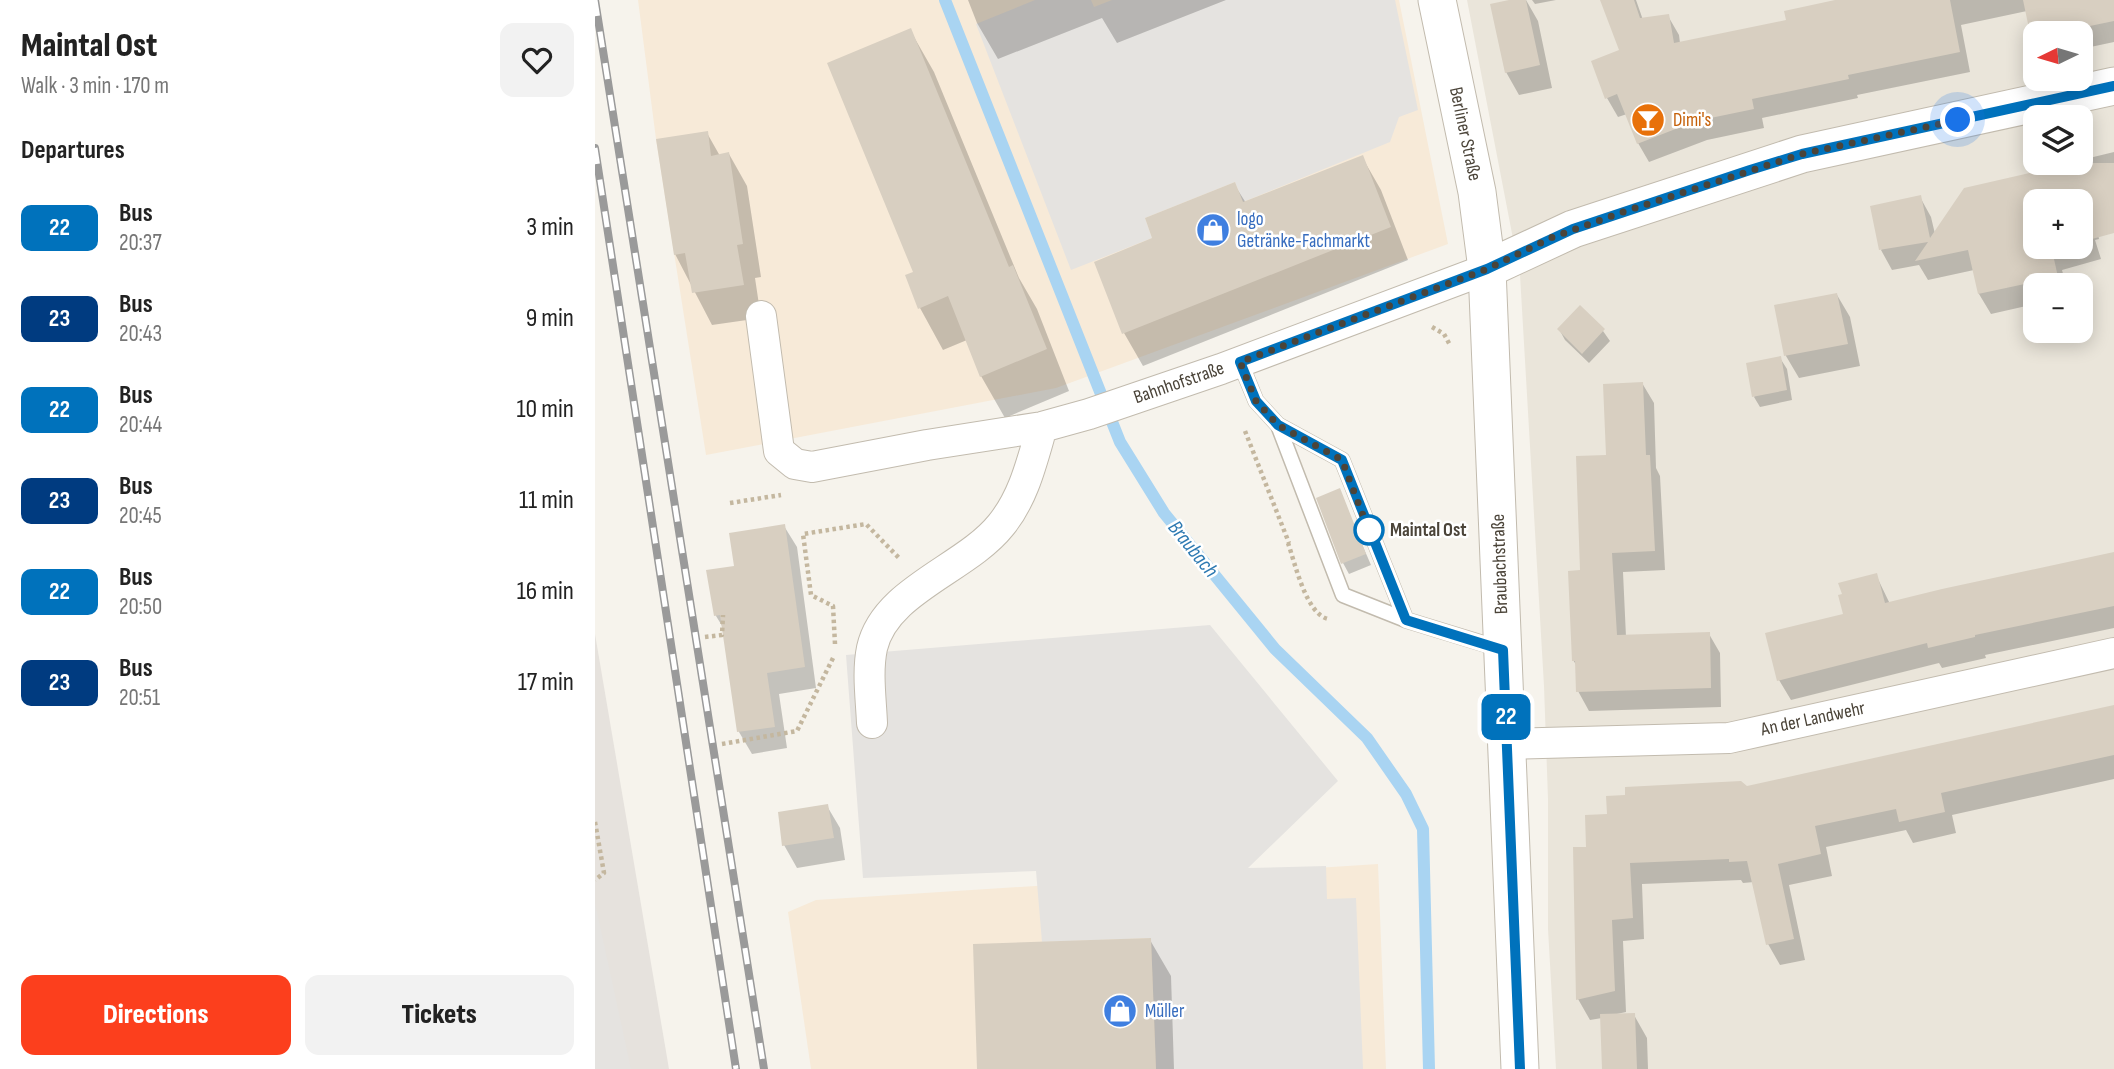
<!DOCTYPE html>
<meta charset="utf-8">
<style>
body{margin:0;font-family:"Sofia Sans Condensed",sans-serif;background:#f2f2f2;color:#222;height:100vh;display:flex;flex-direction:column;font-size:26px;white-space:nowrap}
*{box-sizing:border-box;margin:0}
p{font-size:23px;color:#767676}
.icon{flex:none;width:38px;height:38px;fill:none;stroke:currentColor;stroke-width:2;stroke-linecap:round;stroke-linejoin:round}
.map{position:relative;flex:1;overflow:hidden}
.sheet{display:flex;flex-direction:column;background:#fff;width:595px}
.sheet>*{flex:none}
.badge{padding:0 14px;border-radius:10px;font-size:24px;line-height:46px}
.needle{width:46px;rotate:265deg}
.tools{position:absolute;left:1428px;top:21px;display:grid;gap:14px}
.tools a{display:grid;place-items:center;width:70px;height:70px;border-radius:14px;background:#fff;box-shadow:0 4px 18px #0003;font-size:35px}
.you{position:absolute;width:35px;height:35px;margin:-18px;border:5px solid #fff;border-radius:50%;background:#1a73e8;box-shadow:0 0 0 10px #1a73e833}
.map>.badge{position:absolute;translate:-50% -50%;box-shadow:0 0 0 4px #fff}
h2{padding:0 21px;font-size:26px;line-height:63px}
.round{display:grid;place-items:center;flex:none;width:74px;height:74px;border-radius:14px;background:#f2f2f2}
.head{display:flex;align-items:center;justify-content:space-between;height:119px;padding:0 21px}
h1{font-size:33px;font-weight:800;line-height:52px}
.button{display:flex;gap:14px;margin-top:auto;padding:14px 21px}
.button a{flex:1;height:80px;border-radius:14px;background:#fc3f1d;color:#fff;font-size:28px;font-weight:800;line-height:80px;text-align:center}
.button a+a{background:#f2f2f2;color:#222}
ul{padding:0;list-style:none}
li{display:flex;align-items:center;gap:21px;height:91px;padding:0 21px}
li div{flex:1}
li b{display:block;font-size:26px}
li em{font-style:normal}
li .badge{min-width:77px;font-weight:700;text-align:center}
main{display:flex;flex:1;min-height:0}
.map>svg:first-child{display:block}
</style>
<main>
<section class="sheet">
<div class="head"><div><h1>Maintal Ost</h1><p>Walk · 3 min · 170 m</p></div><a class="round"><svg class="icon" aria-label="heart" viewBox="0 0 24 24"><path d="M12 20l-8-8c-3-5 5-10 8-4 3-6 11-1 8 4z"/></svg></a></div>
<h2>Departures</h2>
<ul>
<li><span class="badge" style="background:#0072bc;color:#fff">22</span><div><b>Bus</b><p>20:37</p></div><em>3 min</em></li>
<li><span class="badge" style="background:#003b80;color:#fff">23</span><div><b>Bus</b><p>20:43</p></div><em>9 min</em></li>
<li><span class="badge" style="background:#0072bc;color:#fff">22</span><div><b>Bus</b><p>20:44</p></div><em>10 min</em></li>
<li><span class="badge" style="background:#003b80;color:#fff">23</span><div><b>Bus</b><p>20:45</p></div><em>11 min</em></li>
<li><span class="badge" style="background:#0072bc;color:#fff">22</span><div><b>Bus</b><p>20:50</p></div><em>16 min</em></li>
<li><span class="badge" style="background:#003b80;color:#fff">23</span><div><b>Bus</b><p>20:51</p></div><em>17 min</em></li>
</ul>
<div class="button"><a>Directions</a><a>Tickets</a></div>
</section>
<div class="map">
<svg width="1519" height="1069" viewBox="0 0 1519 1069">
<rect width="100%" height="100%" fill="#f6f3ec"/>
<path fill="#eae5da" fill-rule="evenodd" d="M872 0H1519V1069H961L953 929V799L949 686 925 275ZM1440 33H1486V79H1440ZM1440 117H1486V163H1440ZM1440 201H1486V247H1440ZM1440 285H1486V331H1440Z"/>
<path fill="#f7ead8" d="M43 0H804L853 244 461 388 111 455 61 139Z
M783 864 791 1069H216L193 912 221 900Z"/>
<path fill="#e6e2dd" d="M0 634 74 1069H0Z"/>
<path fill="#e5e3e0" d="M440 0H496L499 7 517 0H800L823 110 804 117 795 142 648 202 640 182 550 218 557 238 476 270 381 24Z
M615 625 743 781 653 868 731 866 732 899 761 898 768 1069H561L556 938 447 942 441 871 268 878 251 655Z
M0 903 36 1069H0Z"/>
<path fill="#0003" fill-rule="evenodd" d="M373 0H631L522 43 507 18 403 59 382 23Z
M923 0H931L943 21 957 88 924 95 911 72Z
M937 0H961L940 4Z
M1008 0H1041L1048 20 1073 16 1084 35 1085 43 1193 21 1248 0H1519V42L1486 49V33H1440V42L1432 11 1366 25 1375 72 1262 95 1263 98 1167 118 1169 128 1112 140 1054 162 1043 143 1032 114 1023 117 1012 98 1027 51Z
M315 30 339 72 424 278 442 309 474 391 410 418 386 376 372 340 348 350 325 308 321 273Z
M112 133 125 156 134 154 152 186 166 277 160 278 166 318 117 325 80 254Z
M1519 152V215L1499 219 1504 239 1500 240 1506 259 1467 270 1471 285H1440V304L1396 314 1384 294 1379 270 1333 280 1324 265 1297 270 1286 250 1325 197 1336 217 1340 234 1370 190 1476 163H1486V160ZM1440 201H1486V247H1440Z
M767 157 786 190 813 260 548 366 529 333 501 263 560 239 639 184 651 203Z
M1242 295 1255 317 1265 366 1204 378 1191 356 1181 307Z
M964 329 1008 331 1015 341 994 363 970 340Z
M1185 358 1192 369 1197 400 1165 407 1159 397Z
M1047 383 1059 403 1061 468 1065 476 1070 570 1028 572 1031 637 1114 634 1125 653 1126 707 994 711 983 691 982 666 978 660 987 572 1013 456Z
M744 491 776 565 754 574 748 563Z
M189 526 202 547 221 688 184 694 192 748 157 754 144 732 129 629 121 616 114 572 141 567Z
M1519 554V628L1390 655 1391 658 1347 668 1344 663 1196 700 1184 680 1250 615 1281 575 1295 604Z
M1519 706V779L1357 815 1361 833 1318 843 1311 830 1231 847 1237 876 1194 885 1210 960 1185 965 1173 944 1159 882 1148 883 1146 880 1047 884 1049 939 1028 941 1031 1012 1022 1014 1039 1015 1052 1038 1053 1069H1008L1007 1018 995 1020 983 999 993 849 1014 816 1151 788Z
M232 806 245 828 250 860 202 868 189 845Z
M555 940 576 976 579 1069H384Z"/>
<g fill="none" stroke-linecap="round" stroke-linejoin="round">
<path stroke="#a9d4f2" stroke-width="12" d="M350 0 525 442 569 513 680 649 772 738 811 794 828 829 834 1069"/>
</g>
<path fill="#d8cfc1" d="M914 0H931L945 65 910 73 895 4Z
M1005 0H1039L1045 18 1074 14 1079 43 1191 20 1189 11 1240 0H1355L1365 52 1253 75 1254 79 1157 99 1159 109 1101 121 1042 144 1022 94 1010 99 996 61 1024 50Z
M1428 0H1519V21L1461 33H1440V37L1436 38Z
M316 28 414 267 418 265 452 349 385 377 353 296 323 309 310 275 318 272 232 63Z
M113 131 116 156 134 152 148 244 142 245 149 285 97 293 90 253 79 255 61 139Z
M768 155 796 227 527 334 499 262 557 238 550 218 640 182 648 202Z
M1468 163H1519V233L1486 242V201H1440V247H1470L1457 250 1463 277 1383 294 1373 250 1320 261 1333 242 1284 250 1275 206 1326 195 1335 238 1369 188 1439 172V170Z
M1242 293 1253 344 1189 356 1179 305Z
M985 305 1010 329 987 354 962 329Z
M1186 356 1192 390 1157 397 1151 363Z
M1048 382 1051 455H1055L1060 551 1017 553 1022 635 1115 632 1116 688 981 692 980 661H977L973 571 985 570 981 456 1011 455 1008 384Z
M745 488 771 554 746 564 721 498Z
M190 524 210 667 172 673 180 727 142 732 125 615 119 616 111 570 139 566 134 533Z
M1519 552V606L1380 635V637L1333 648 1332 643 1182 681 1170 633 1248 614 1243 595 1247 594 1243 583 1282 573 1290 603 1347 589Z
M1519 705V755L1346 793 1350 812 1304 822 1301 809 1220 826 1226 854 1183 864 1199 939 1171 945 1152 861 1134 862V859L1035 863 1038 918 1017 920 1020 991 981 1000 978 847H991L990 815 1012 814 1011 796 1030 795V787L1146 781 1152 786Z
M233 804 239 838 187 846 183 812Z
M556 938 561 1069H382L378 944Z
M1040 1013 1042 1069H1007L1005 1014Z"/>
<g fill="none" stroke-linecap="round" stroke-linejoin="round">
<g stroke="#c2bbae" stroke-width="17">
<path id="service" d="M645 362 661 401 683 425 747 460 811 620
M683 425 748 595 811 620 906 649"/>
</g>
<g stroke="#c2bbae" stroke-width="32">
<path id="minor" d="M166 316 184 451 200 464 217 467 332 445 447 427 494 414 626 369 892 269
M277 723C276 699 272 672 277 648 290 590 371 569 406 525 429 497 437 461 447 427
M912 744 1134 738 1519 653"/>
</g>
<g stroke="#c2bbae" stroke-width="39">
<path id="tertiary" d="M842 0 882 192 892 269 925 1069
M892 269 978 229 1207 154 1519 86"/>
</g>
<path stroke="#c4b79f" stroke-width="4.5" stroke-dasharray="3.5 3.5" stroke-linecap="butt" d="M837 327 849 334 855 345
M650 431 694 543
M135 503 186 495
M693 543C700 563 711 614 733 619
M110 637 127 635 128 615
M240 644 238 606 216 595 208 534 271 524 305 559
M127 744 202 731 239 656
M0 822 9 873 0 880"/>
<use href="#service" stroke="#fff" stroke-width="14"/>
<use href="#minor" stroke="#fff" stroke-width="30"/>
<use href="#tertiary" stroke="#fff" stroke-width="37"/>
<g stroke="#9a9a9a" stroke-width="8">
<path id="rail" d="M0 0 169 1069
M0 148 141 1069"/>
</g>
<use href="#rail" stroke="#fff" stroke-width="5" stroke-dasharray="16" stroke-linecap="butt"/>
</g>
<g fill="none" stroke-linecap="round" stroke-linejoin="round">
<g stroke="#fff" stroke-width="16">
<path id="line" d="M925 1069 908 650 811 620 747 460 683 425 661 401 645 362 892 269 978 229 1155 170 1207 154 1519 86"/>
</g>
<use href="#line" stroke="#0072bc" stroke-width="10"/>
<path stroke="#4b4439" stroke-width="7" stroke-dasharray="0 12.6" d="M774 530 775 534 747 460 683 425 661 401 645 362 892 269 958 237 1028 212 1207 154 1363 120"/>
</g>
<defs>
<g id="bar-disc" transform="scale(1.75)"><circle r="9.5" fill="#e8710a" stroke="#fff"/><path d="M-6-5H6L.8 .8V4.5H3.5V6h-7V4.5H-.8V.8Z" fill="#fff"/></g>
<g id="shop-disc" transform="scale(1.75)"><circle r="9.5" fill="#3f7fe0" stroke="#fff"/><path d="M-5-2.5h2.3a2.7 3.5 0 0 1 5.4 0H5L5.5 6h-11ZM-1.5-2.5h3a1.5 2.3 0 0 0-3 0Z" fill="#fff"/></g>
</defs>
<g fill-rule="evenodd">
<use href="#bar-disc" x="1053" y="120"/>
<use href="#shop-disc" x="618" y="230"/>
<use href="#shop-disc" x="525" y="1011"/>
</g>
<circle fill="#fff" stroke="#0072bc" stroke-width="3.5" cx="774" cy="530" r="14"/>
<g text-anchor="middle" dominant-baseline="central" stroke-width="5" stroke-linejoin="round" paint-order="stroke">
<g font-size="19" fill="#c56008" stroke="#fff" text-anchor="start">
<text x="1078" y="120">Dimi's</text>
</g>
<g font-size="19" fill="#4b4439" stroke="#fff">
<text transform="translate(870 134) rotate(78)">Berliner Straße</text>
<text transform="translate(584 383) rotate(-19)">Bahnhofstraße</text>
<text transform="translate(905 564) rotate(-92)">Braubachstraße</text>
<text transform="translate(1218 719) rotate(-12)">An der Landwehr</text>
</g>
<g font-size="19" fill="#366cbe" stroke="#fff" text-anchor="start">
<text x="642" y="219">logo<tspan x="642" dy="22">Getränke-Fachmarkt</tspan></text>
<text x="550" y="1011">Müller</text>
</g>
<g font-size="19" font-weight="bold" fill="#4b4439" stroke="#fff" text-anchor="start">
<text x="795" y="530">Maintal Ost</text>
</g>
<g font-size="21" font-style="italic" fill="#2e7ab2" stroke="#fff">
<text transform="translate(598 549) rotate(51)">Braubach</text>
</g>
</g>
</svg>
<div class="tools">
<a><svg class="needle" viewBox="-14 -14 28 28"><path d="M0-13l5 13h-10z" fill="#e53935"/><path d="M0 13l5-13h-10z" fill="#767676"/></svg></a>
<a><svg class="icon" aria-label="layers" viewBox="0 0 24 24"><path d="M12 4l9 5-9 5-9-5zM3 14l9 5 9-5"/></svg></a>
<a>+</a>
<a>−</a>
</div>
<div class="you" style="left:1363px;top:120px"></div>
<b class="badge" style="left:911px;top:717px;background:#0072bc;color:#fff">22</b>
</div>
</main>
